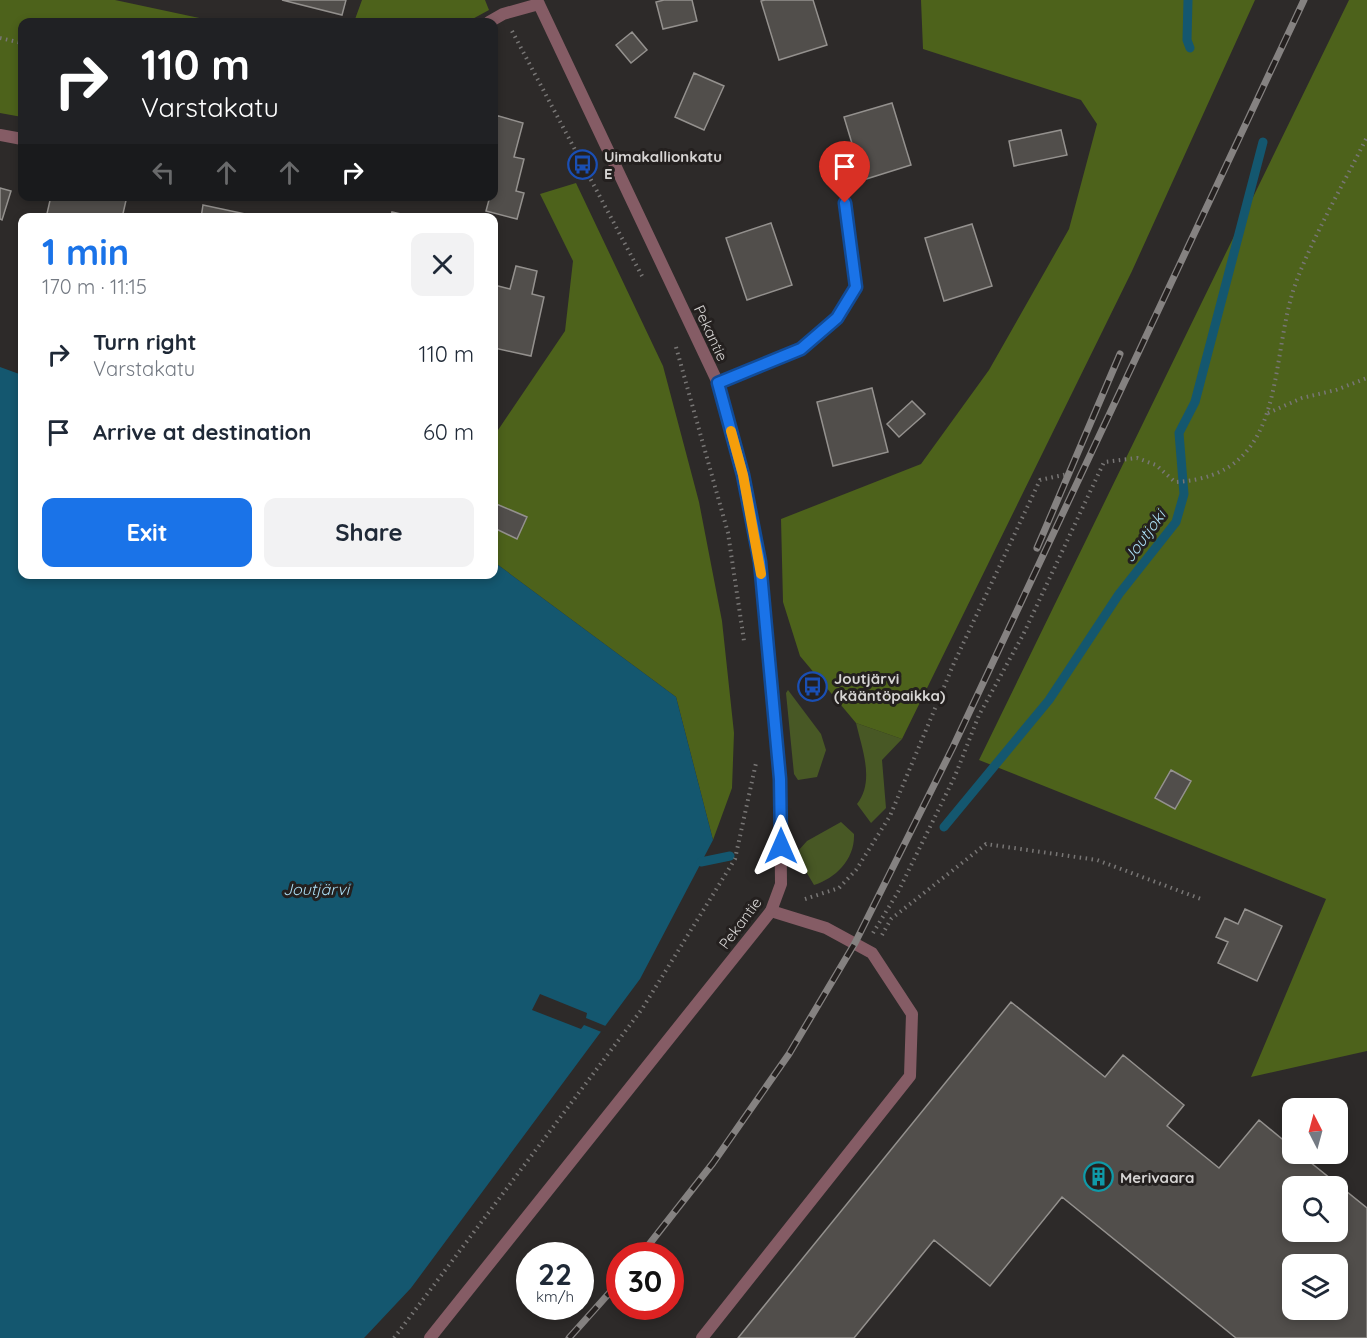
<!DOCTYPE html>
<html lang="en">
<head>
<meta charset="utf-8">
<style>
	body { margin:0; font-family:Quicksand,sans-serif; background:#f2f2f3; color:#1f2937; height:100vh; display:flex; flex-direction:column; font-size:22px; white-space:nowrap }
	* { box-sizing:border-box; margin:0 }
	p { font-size:20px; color:#747a83 }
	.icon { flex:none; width:33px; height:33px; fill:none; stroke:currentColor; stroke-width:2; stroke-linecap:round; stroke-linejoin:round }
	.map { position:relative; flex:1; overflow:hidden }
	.sheet { position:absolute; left:18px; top:213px; width:480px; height:366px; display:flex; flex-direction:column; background:#fff; border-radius:12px; box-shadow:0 3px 9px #0003 }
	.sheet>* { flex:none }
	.banner { position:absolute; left:18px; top:18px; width:480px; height:183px; border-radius:12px; box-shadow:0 3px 9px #0003; background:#202124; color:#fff; overflow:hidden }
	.needle { width:39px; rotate:354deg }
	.tools { position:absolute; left:1282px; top:1098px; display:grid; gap:12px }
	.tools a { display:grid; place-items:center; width:66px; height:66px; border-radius:12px; background:#fff; box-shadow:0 3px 9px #0003; font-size:30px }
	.speed { position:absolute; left:516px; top:1242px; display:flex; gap:12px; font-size:30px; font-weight:700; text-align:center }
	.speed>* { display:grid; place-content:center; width:78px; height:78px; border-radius:50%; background:#fff; box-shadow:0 3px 9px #0003; line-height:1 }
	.speed small { font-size:15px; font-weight:400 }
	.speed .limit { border:9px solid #d22; background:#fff; color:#111 }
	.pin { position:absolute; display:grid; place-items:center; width:51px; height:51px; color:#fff; margin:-62px -26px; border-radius:50% 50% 50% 0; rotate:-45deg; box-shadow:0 0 6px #0007 }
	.pin .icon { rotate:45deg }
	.me { position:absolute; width:66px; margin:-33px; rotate:0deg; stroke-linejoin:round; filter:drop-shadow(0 0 4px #0008) }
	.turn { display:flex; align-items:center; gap:21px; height:126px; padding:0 24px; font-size:27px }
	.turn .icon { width:78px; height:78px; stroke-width:2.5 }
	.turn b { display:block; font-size:42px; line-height:51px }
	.lanes { display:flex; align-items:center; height:57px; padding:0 24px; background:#0003; justify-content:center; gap:30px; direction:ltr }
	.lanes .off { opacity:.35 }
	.round { display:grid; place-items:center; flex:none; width:63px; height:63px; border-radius:12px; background:#f2f2f3 }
	.overview { display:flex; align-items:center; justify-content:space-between; height:102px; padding:0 24px }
	h1 { font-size:36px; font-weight:800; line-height:45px; color:#1a73e8 }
	.button { display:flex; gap:12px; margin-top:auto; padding:12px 24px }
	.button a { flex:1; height:69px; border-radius:12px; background:#1a73e8; color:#fff; font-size:24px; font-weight:800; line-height:69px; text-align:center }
	.button a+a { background:#f2f2f3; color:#1f2937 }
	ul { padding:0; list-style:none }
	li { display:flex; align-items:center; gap:18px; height:78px; padding:0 24px }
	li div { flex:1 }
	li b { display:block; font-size:22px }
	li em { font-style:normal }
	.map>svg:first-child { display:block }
	.green { fill:#485825 }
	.forest { fill:#4d621b }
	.water { fill:#14576f }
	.pier { fill:#2d2a29 }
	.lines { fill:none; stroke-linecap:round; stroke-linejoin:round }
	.stream { stroke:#14576f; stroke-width:9 }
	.building { fill:#514e4b; stroke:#94918e; stroke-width:1.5; fill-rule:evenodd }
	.path { stroke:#787675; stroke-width:4; stroke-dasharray:1.5 4.5; stroke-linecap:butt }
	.lane { stroke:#855c65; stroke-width:12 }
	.street { stroke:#855c65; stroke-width:12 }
	.rail-casing { stroke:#858281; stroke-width:7 }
	.rail { stroke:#24201f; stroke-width:4.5; stroke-dasharray:14; stroke-linecap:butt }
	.route-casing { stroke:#114b97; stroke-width:15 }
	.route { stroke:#1a73e8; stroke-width:10 }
	.slow { stroke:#f59e0b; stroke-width:10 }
	.labels { text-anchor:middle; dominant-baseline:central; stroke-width:6; stroke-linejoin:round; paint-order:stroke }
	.poi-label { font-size:15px; font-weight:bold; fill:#d6d4d3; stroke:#24201f; text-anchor:start }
	.street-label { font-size:15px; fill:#d6d4d3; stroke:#24201f }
	.water-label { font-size:16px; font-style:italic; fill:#acdff6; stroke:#24201f }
</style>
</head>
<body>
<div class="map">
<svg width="1367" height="1338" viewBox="0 0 1367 1338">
	<rect width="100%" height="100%" fill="#2d2a29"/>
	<path class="green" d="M788 690 821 734 826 750 817 777 798 780 794 774 786 693Z
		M856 723 902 739 882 760 886 808 871 823 857 804C875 781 862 749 856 723Z
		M841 822 854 834C855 859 836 878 814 885L801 863 798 851 807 841Z"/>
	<path class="forest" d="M0 0H115L218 22H22V117L0 113Z
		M362 0H485L489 10 467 22H354Z
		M921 0H1255L1132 271 902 739 856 723 800 656 783 602 781 519 921 464 989 370 1069 229 1097 124 1081 100 923 49Z
		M1349 0H1367V1051L1251 1077 1326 899 979 760Z
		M576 183 663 366 699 502 722 621 734 733 732 788 713 840 676 697 494 562V436L565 331 573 261 540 194Z"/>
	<path class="water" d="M0 367 22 375V574H494V562L676 697 713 840 640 979 411 1288 364 1338H0Z"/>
	<path class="pier" d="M540 994 587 1013 586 1018 608 1027 604 1033 584 1025 581 1029 532 1010Z"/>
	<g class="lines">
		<path class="stream" d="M1188 0 1187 40 1190 48
			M944 827 1049 700 1119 594 1176 522 1184 494 1179 433 1195 402 1263 142
			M701 862 730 856"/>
	</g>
	<path class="building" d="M282 0H346L342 15Z
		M664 0H692L697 21 663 29 656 2Z
		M765 0H813L827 45 779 60 761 1Z
		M632 32 647 50 631 63 616 45Z
		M694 73 724 86 704 130 675 117Z
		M892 103 911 165 863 180 844 117Z
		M495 115 523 123 514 157 524 159 516 191 524 193 517 219 486 211 490 196H494Z
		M1061 130 1067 155 1014 166 1009 141Z
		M0 188 11 191 2 220 0 219Z
		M51 196 83 198 127 196 122 218H46Z
		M203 205 264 218H201Z
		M392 212 419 218H390Z
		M771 223 792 285 747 300 726 238Z
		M972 224 992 286 944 301 925 238Z
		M516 266 537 271 532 294 544 297 531 356 494 348V285L510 289Z
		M872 388 888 452 833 466 817 402Z
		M912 401 925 414 899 437 887 424Z
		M494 503 527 517 517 539 494 528Z
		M1171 770 1191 781 1175 809 1155 798Z
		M1245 909 1282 926 1257 981 1218 963 1228 942 1216 937 1225 918 1238 924Z
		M1011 1002 1105 1077 1123 1055 1184 1105 1167 1126 1219 1168 1259 1120 1293 1148V1154H1300L1367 1208V1338H1236L1062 1197 990 1286 934 1240 854 1338H738ZM1293 1186H1338V1232H1293ZM1293 1264H1338V1310H1293Z"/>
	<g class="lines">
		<path class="path" d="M512 31 642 276
			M0 38 22 43
			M676 347 728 533 744 641
			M1268 413 1302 398 1336 390 1367 378
			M805 899 839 888 856 870 890 816 954 663 1040 480 1068 474
			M873 933 898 892 955 776 979 715 1023 635 1104 462 1137 458 1156 465 1175 482C1293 476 1266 357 1298 277 1317 229 1344 183 1367 137
			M882 935 891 919 986 844 1097 860 1201 899
			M394 1338 642 1009 735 859 756 763"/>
		<path class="lane" d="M702 1338 910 1076 912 1014 872 953 826 928 771 911"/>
		<path class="street" d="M489 22 503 14 539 4
			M0 135 22 139
			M718 383 801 349 837 318 856 287 845 203
			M430 1338 771 911 781 884 780 779 760 562 743 475 718 383 537 0"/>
		<defs>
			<path id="rail" d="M1037 548 1120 354
				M640 1256 713 1163 789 1054 855 943 953 747 1304 0
				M569 1338 620 1281"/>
		</defs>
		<use href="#rail" class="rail-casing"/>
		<use href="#rail" class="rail"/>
	</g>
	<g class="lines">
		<defs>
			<path id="route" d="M781 846 780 779 760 562 743 475 718 383 801 349 837 318 856 287 845 203"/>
		</defs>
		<use href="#route" class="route-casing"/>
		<use href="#route" class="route"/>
		<path class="slow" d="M731 431 743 475 761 574"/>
	</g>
	<defs>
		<symbol id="bus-ring" viewBox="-11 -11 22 22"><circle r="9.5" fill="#24201f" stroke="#1a4fb4" stroke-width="1.5"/><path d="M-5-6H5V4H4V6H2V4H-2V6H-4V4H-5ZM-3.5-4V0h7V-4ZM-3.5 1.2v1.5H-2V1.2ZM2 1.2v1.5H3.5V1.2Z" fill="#1a4fb4"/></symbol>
		<symbol id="building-ring" viewBox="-11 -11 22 22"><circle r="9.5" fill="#24201f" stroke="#0f9aa8" stroke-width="1.5"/><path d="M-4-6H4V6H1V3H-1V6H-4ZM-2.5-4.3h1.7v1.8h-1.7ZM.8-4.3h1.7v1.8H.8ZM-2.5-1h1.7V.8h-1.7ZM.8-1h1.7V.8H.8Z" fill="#0f9aa8"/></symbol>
	</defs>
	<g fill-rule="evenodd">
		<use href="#bus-ring" x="566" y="148" width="33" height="33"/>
		<use href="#bus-ring" x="796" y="670" width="33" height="33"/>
		<use href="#building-ring" x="1082" y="1160" width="33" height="33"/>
	</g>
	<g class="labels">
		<g class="poi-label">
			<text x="604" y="156">Uimakallionkatu<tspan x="604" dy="17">E</tspan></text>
			<text x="834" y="678">Joutjärvi<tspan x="834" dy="17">(kääntöpaikka)</tspan></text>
			<text x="1120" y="1177">Merivaara</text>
		</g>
		<g class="street-label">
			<text transform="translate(711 333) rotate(65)">Pekantie</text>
			<text transform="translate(740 923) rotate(-53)">Pekantie</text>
		</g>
		<g class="water-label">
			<text transform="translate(1144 536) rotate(-54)">Joutjoki</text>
			<text x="316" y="889">Joutjärvi</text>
		</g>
	</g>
</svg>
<div class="tools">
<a><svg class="needle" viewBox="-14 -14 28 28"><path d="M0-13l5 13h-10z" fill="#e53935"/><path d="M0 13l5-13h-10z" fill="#747a83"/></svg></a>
<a><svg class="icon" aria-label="search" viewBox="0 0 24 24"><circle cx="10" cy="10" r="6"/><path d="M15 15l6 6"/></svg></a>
<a><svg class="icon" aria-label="layers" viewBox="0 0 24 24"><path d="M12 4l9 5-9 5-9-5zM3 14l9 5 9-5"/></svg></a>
</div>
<div class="speed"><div>22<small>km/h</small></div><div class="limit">30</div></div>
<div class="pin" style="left:845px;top:203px;background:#d93025"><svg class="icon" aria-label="arrive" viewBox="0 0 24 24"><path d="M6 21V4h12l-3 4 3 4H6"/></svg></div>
<svg class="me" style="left:781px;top:846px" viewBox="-20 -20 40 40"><path d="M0-17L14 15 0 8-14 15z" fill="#1a73e8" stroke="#fff" stroke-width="4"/></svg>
<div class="banner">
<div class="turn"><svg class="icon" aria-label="right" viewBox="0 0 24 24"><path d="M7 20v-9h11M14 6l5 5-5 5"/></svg><div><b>110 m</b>Varstakatu</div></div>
<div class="lanes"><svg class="icon off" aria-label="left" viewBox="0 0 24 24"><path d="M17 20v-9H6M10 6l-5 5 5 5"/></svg><svg class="icon off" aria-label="ahead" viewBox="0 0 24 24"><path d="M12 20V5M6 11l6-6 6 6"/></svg><svg class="icon off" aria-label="ahead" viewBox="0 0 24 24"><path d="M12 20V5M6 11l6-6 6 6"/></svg><svg class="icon" aria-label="right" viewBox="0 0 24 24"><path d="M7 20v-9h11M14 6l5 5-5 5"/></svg></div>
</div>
<section class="sheet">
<div class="overview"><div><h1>1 min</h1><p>170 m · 11:15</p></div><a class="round"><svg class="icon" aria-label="close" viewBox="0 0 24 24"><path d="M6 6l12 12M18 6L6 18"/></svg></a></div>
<ul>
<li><svg class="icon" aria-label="right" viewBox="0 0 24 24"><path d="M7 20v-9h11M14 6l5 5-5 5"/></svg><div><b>Turn right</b><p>Varstakatu</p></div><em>110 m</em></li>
<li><svg class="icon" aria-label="arrive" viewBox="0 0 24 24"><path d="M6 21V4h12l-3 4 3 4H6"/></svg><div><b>Arrive at destination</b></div><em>60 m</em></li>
</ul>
<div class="button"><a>Exit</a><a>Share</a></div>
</section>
</div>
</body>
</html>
